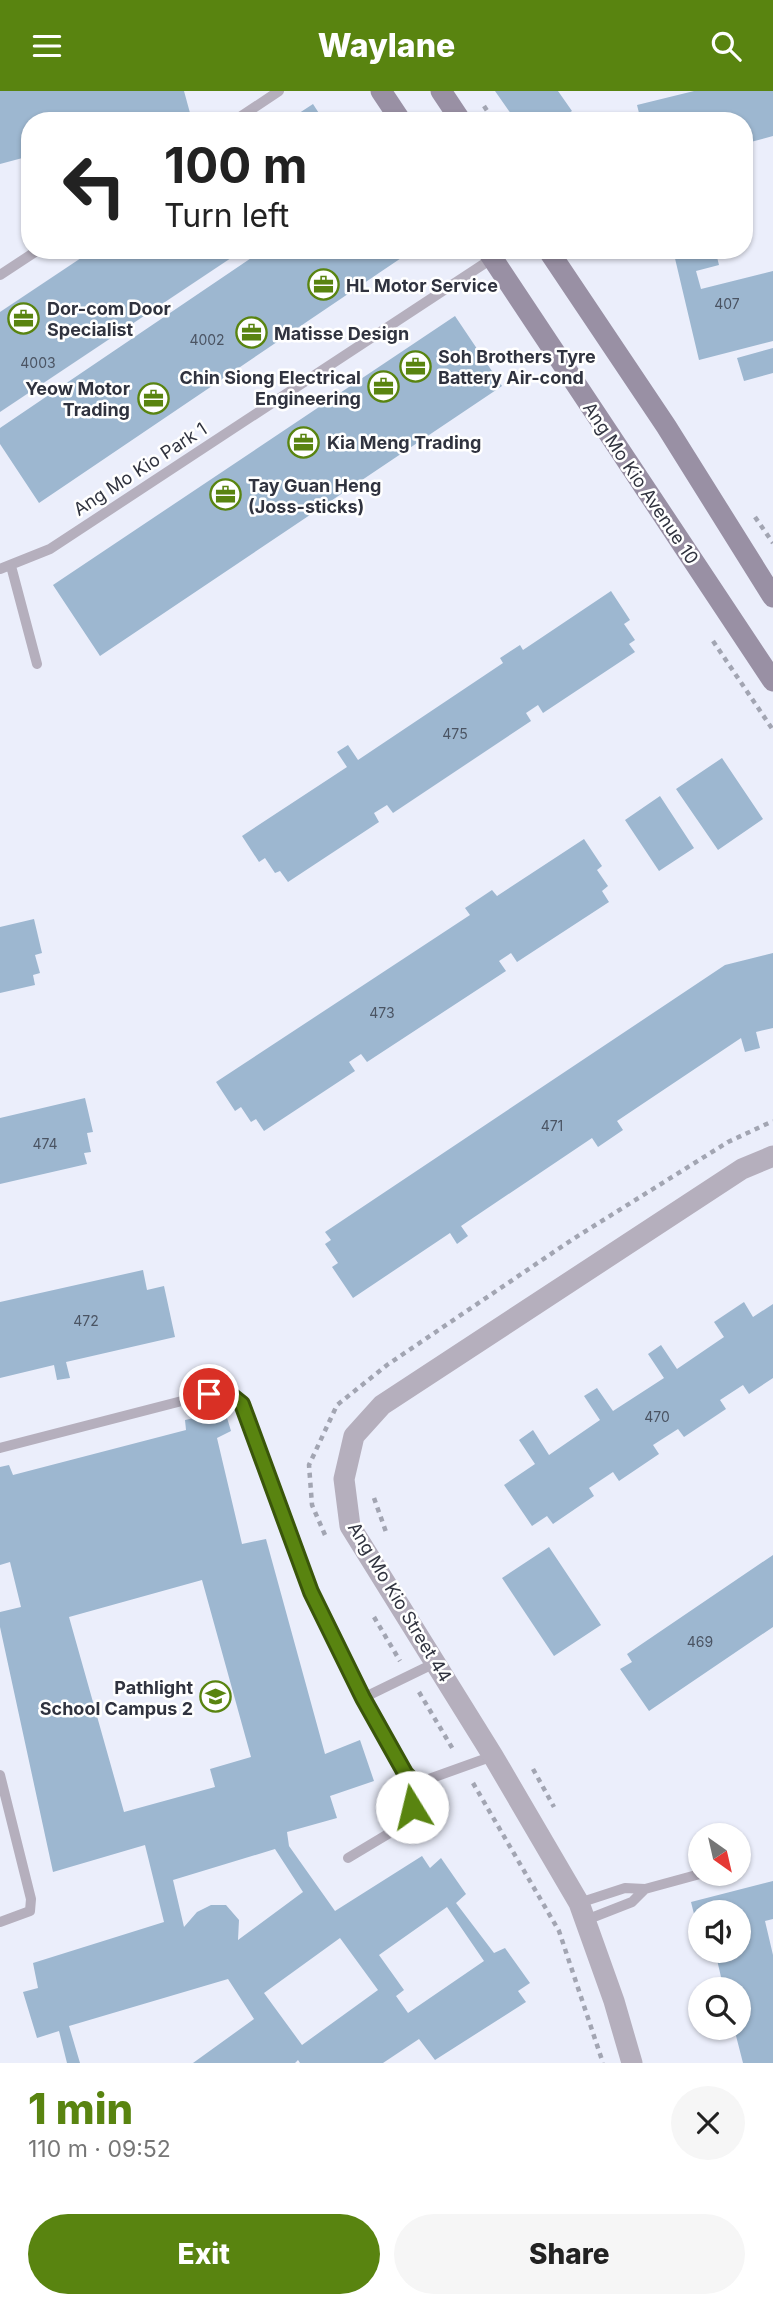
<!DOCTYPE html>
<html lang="en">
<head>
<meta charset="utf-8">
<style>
	body { margin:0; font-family:Inter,sans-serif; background:#f6f6f6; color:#222; height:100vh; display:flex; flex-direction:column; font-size:26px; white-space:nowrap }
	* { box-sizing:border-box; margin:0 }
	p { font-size:23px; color:#767676 }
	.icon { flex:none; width:38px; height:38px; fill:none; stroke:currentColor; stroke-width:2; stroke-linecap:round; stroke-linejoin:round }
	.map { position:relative; height:1972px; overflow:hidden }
	.panel { display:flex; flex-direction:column; background:#fff; flex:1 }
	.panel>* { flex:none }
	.top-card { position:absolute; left:21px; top:21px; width:732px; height:147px; border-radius:28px; box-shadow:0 2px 5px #0004; background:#fff; color:#222; overflow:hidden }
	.needle { width:46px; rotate:146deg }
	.tools { position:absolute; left:688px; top:1732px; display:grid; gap:14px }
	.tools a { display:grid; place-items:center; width:63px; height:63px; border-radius:50%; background:#fff; box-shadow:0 2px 5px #0004; font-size:35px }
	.pin { position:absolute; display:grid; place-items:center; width:60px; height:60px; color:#fff; margin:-30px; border:4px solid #fff; border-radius:50%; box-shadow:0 2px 7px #0007 }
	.me { position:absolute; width:77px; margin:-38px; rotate:351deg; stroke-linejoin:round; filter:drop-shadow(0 0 5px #0008) }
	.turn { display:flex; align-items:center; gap:24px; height:147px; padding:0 28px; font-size:32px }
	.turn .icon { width:91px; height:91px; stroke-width:2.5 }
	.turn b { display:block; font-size:49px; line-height:60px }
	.round { display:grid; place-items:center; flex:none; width:74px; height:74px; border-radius:37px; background:#f6f6f6 }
	.headline { display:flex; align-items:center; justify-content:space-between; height:119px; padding:0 28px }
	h1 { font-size:42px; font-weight:800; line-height:52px; color:#598410 }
	.cta { display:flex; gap:14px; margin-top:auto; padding:14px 28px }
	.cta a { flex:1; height:80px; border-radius:42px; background:#598410; color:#fff; font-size:28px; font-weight:800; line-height:80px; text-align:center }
	.cta a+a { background:#f6f6f6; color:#222 }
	header { display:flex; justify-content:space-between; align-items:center; height:91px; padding:0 28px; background:#598410; color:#fff; font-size:32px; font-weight:800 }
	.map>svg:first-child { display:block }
	.building { fill:#9db7d0; fill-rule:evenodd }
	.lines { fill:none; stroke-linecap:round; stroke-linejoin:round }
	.path { stroke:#a2a5b2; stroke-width:4.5; stroke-dasharray:5 5; stroke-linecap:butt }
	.lane { stroke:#b5afbd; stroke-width:10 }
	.street { stroke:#b5afbd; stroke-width:21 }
	.secondary { stroke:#9990a4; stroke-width:21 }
	.route-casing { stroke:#3a560a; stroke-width:18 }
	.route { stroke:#598410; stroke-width:12 }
	.labels { text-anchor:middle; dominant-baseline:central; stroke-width:5; stroke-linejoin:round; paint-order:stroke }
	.number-label { font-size:14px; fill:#4b5463 }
	.poi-label { font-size:18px; font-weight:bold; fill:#30333f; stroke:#fff; text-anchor:start }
	.street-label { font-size:18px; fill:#30333f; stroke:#fff }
</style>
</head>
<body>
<header><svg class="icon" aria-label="menu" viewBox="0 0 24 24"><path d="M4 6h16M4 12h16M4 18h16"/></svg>Waylane<svg class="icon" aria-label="search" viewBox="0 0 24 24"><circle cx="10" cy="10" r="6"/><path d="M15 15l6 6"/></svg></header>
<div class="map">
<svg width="773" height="1972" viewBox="0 0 773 1972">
	<rect width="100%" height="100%" fill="#ebeefb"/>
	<path class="building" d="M0 0H184L190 22 162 30H30V65L0 73Z
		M495 0H558L572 20 557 30H516Z
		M694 0H773V45L747 52 744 30H641L637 14Z
		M313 13 324 30H287Z
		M93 159H243L0 321V221Z
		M263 159H413L39 412 0 353V337Z
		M673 159H722L716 162 719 174 696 180 701 198 773 180V250L699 269Z
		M455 225 502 295 100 565 53 494Z
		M773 257V282L744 290 737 267Z
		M611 500 630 529 624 533 635 549 629 553 635 561 543 622 538 614 526 622 531 630 393 722 387 714 374 722 379 731 288 791 280 780 275 782 265 767 259 771 242 745 347 676 337 661 348 654 358 669 503 572 500 567 520 554 523 559Z
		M722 667 763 728 718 759 676 698Z
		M660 705 694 757 659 780 625 729Z
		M584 748 602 775 597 779 608 795 602 800 609 811 517 871 511 862 499 870 506 880 367 971 361 963 349 971 355 980 264 1040 256 1028 251 1031 241 1016 235 1020 216 991 470 824 465 817 492 799 497 805Z
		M34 828 42 862 35 864 40 882 33 884 35 894 0 902V836Z
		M773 862V937L756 941 760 957 745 961 741 947 617 1030 623 1039 598 1056 592 1047 461 1135 468 1145 457 1153 450 1142 353 1207 332 1176 338 1172 325 1153 331 1149 325 1141 725 874Z
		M85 1007 93 1041 87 1042 91 1061 84 1062 87 1073 0 1093V1027Z
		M143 1179 147 1199 164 1195 175 1246 66 1271 70 1287 57 1289 54 1274 0 1287V1211Z
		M744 1211 753 1226 773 1213V1287L749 1303 743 1294 720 1309 726 1318 684 1346 678 1338 653 1354 659 1363 619 1390 613 1381 589 1397 594 1405 553 1433 547 1425 532 1435 504 1394 535 1373 519 1349 533 1339 549 1364 600 1329 584 1305 597 1297 613 1320 664 1287 648 1263 661 1254 677 1278 724 1246 714 1231Z
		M225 1320 231 1340 217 1347 242 1453 266 1448 325 1663 360 1649 374 1690 330 1705 337 1727 287 1741 289 1755 335 1820 422 1765 430 1777 441 1767 466 1803 456 1812 494 1862 505 1857 530 1892 518 1900 526 1911 435 1969 419 1948 383 1972H300L298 1969 295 1972H193L254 1928 228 1888 69 1935 80 1972H67L59 1940 37 1947 23 1901 38 1897 33 1872 164 1831 145 1754 53 1781 0 1536V1521L21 1516 10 1471 0 1474V1376L9 1374 13 1384 186 1339 185 1329ZM202 1489 251 1666 210 1678 215 1696 124 1721 69 1526ZM275 1758 303 1801 238 1849 239 1829 226 1814H211L197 1821 184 1836 173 1789ZM447 1816 484 1870 408 1922 396 1905 404 1899 379 1864ZM340 1847 378 1899 302 1954 264 1902Z
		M549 1456 601 1534 554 1565 502 1487Z
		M773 1464V1536L649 1620 620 1578 632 1571 627 1563Z
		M773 1790V1828L765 1830 773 1864V1972H743L734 1937H738V1899H724L715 1860H738V1822H700L699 1843 691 1811Z"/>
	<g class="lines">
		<path class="path" d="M484 15 494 30
			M755 426 773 452
			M713 550 773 639
			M374 1407 386 1441
			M325 1444 312 1414 309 1374 337 1314 387 1274 573 1148 728 1051 773 1030
			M374 1526 400 1570
			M419 1601 454 1660
			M533 1678 554 1716
			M473 1692 559 1840 603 1972"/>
		<path class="lane" d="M234 30 279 0
			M0 184 38 159
			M11 475 37 573
			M0 478 50 458 505 159
			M0 1357 209 1303 227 1301 242 1313 311 1501 363 1607 405 1681 415 1693 412 1716 393 1740 348 1767
			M363 1607 435 1572
			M0 1684 31 1808 30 1820 0 1831
			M415 1693 493 1665
			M579 1812 625 1797 645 1798 700 1783
			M586 1829 632 1811 645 1798"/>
		<path class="street" d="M632 1972 614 1910 579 1812 493 1665 350 1435 344 1388 354 1345 382 1314 742 1078 773 1065"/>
		<path class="secondary" d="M381 0 401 30
			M441 0 461 30
			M487 159 773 590
			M548 159 666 335 773 506"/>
	</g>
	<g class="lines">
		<defs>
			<path id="route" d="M209 1303 227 1301 242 1313 311 1501 363 1607 405 1682 415 1693 412 1716"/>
		</defs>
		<use href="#route" class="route-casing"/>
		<use href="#route" class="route"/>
	</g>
	<defs>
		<symbol id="office-ring" viewBox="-11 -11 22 22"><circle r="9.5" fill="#fff" stroke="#598410" stroke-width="1.5"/><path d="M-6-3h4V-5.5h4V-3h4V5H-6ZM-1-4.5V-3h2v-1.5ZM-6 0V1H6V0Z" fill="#598410"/></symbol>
		<symbol id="school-ring" viewBox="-11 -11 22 22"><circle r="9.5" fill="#fff" stroke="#598410" stroke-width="1.5"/><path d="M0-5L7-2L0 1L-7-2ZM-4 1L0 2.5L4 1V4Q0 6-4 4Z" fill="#598410"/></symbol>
	</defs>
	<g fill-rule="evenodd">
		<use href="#office-ring" x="306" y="176" width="35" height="35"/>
		<use href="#office-ring" x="6" y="210" width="35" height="35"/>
		<use href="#office-ring" x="234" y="224" width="35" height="35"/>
		<use href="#office-ring" x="398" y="258" width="35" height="35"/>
		<use href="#office-ring" x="366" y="278" width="35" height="35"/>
		<use href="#office-ring" x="136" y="290" width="35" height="35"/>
		<use href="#office-ring" x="286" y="334" width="35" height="35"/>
		<use href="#office-ring" x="208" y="386" width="35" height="35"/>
		<use href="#school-ring" x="198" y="1588" width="35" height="35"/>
	</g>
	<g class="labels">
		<g class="number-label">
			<text x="727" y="212">407</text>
			<text x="207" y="248">4002</text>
			<text x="38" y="271">4003</text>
			<text x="455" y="642">475</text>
			<text x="382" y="921">473</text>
			<text x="552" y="1034">471</text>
			<text x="45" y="1052">474</text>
			<text x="86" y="1229">472</text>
			<text x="657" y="1325">470</text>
			<text x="700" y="1550">469</text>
		</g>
		<g class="poi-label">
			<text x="346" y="194">HL Motor Service</text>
			<text x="47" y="217">Dor-com Door<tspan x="47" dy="21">Specialist</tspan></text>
			<text x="274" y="242">Matisse Design</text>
			<text x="438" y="265">Soh Brothers Tyre<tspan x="438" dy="21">Battery Air-cond</tspan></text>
			<text x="361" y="286" text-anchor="end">Chin Siong Electrical<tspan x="361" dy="21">Engineering</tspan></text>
			<text x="130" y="297" text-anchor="end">Yeow Motor<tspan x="130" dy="21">Trading</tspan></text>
			<text x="327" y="351">Kia Meng Trading</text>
			<text x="248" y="394">Tay Guan Heng<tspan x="248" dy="21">(Joss-sticks)</tspan></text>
			<text x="193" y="1596" text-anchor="end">Pathlight<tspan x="193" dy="21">School Campus 2</tspan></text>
		</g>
		<g class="street-label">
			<text transform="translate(140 378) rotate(-33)">Ang Mo Kio Park 1</text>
			<text transform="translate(641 392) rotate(56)">Ang Mo Kio Avenue 10</text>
			<text transform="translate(400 1511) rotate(59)">Ang Mo Kio Street 44</text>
		</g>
	</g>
</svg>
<div class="tools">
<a><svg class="needle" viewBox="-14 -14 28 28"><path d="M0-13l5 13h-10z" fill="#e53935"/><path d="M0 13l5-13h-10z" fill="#767676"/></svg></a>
<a><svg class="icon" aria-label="sound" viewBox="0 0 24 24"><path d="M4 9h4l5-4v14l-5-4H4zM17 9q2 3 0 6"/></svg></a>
<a><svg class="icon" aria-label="search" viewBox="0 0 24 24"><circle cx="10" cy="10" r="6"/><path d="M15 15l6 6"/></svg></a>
</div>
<div class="pin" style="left:209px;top:1303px;background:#d93025"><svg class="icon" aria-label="arrive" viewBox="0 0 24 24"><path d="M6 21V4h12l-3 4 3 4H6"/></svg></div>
<svg class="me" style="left:412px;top:1716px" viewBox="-20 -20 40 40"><circle r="19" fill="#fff"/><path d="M0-13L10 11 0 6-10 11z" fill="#598410"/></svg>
<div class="top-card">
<div class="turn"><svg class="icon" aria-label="left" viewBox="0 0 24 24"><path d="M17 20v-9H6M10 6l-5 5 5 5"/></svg><div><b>100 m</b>Turn left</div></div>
</div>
</div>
<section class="panel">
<div class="headline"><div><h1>1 min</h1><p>110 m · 09:52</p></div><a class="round"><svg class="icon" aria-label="close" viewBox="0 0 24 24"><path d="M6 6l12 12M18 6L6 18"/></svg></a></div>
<div class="cta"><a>Exit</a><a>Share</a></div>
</section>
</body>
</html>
